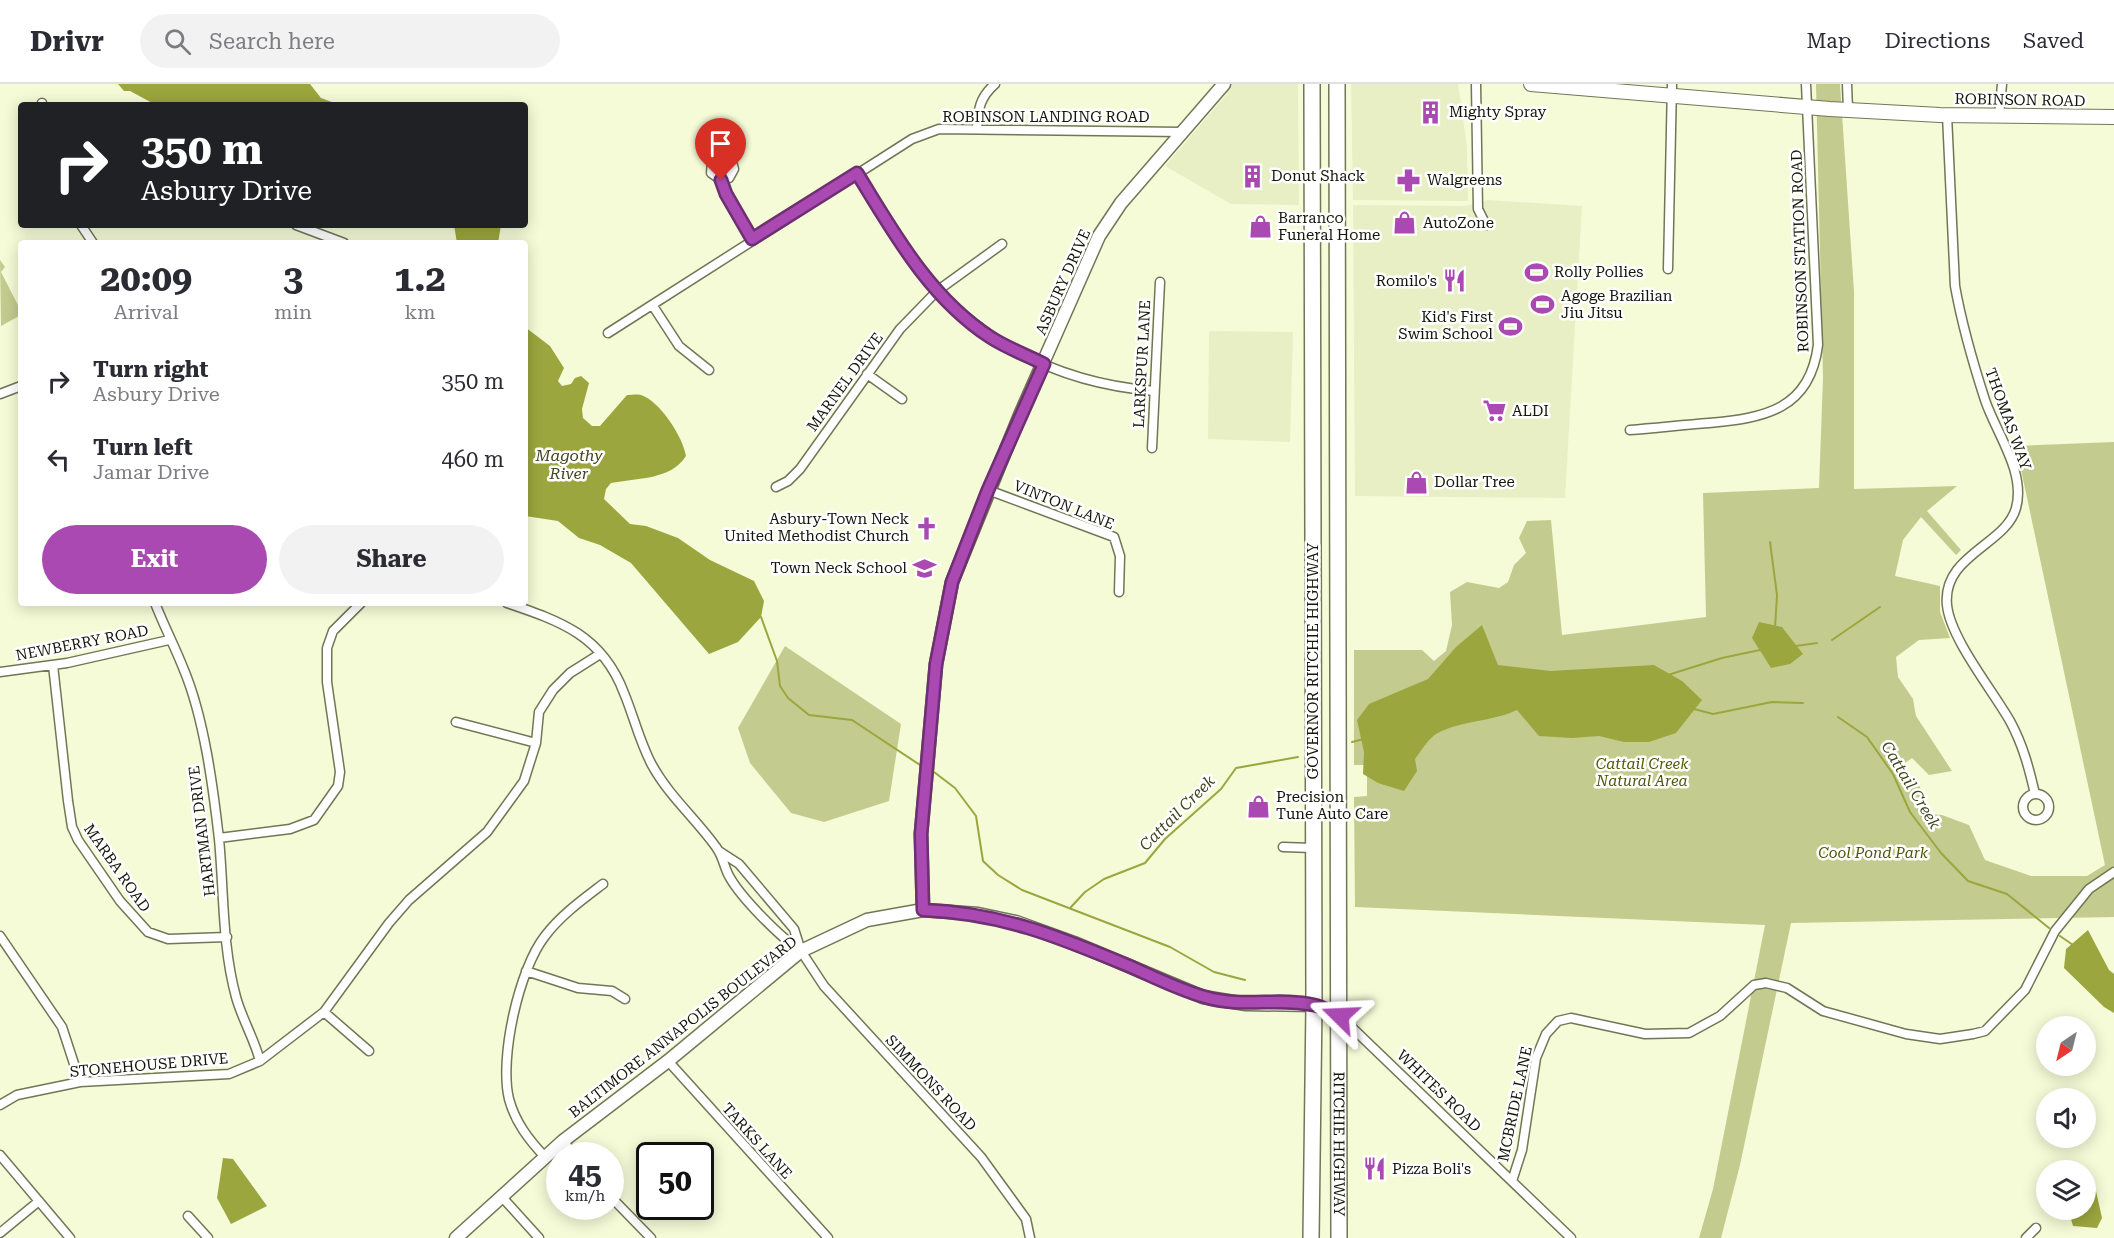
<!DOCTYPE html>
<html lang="en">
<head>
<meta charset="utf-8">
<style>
	body { margin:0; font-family:"Roboto Serif",serif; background:#f2f2f3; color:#2b2b33; height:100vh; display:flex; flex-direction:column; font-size:22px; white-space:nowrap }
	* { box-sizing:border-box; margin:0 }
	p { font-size:20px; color:#7c7c81 }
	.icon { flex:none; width:33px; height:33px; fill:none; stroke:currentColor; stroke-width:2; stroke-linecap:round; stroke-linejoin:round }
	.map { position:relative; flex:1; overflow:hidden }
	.sheet { position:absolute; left:18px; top:156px; width:510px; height:366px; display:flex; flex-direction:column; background:#fff; border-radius:6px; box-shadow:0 3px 15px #0003 }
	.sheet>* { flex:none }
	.banner { position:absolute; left:18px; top:18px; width:510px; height:126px; border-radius:6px; box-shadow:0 3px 15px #0003; background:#202124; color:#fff; overflow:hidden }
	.needle { width:39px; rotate:215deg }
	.fabs { position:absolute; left:2036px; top:932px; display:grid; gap:12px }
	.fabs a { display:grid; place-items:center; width:60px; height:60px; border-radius:50%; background:#fff; box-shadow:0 3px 15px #0003; font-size:30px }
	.speed { position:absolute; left:546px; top:1058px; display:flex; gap:12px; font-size:30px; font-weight:700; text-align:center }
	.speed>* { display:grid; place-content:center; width:78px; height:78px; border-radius:50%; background:#fff; box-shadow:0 3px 15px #0003; line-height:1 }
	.speed small { font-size:15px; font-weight:400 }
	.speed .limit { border:3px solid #111; border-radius:9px; background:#fff; color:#111 }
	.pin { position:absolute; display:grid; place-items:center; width:51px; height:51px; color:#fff; margin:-62px -26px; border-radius:50% 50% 50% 0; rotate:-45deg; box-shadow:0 0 6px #0007 }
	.pin .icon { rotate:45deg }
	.me { position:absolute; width:66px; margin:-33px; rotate:291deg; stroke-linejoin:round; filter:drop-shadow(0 0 4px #0008) }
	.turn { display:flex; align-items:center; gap:21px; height:126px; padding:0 24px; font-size:27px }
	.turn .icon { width:78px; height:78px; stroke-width:2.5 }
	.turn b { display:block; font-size:42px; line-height:51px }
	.eta { display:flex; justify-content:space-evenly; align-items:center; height:102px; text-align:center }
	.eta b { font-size:36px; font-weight:700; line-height:42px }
	.action { display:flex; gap:12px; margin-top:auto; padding:12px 24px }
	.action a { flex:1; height:69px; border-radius:36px; background:#aa49b1; color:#fff; font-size:24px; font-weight:700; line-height:69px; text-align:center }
	.action a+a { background:#f2f2f3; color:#2b2b33 }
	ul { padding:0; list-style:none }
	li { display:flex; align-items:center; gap:18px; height:78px; padding:0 24px }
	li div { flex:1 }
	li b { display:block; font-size:22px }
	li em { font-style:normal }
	header { display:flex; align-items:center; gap:36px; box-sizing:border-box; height:84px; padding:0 30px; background:#fff; border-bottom:2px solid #e1e1e2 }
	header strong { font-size:28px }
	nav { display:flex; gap:33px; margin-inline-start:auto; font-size:21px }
	.search { width:420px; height:54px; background:#f2f2f3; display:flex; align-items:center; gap:15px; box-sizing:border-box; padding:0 21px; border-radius:33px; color:#7c7c81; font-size:22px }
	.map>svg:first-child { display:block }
	.built { fill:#e8efc4 }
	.green { fill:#c3cc8e }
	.water { fill:#9ba63e }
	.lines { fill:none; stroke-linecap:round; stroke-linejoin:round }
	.stream { stroke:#9ba63e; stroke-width:2 }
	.street-casing { stroke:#717656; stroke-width:11 }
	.secondary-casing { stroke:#717656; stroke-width:15 }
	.primary-casing { stroke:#717656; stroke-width:16 }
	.highway-casing { stroke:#717656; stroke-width:18 }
	.street { stroke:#fff; stroke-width:8 }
	.secondary { stroke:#fff; stroke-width:12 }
	.primary { stroke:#fff; stroke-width:14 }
	.highway { stroke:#fff; stroke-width:15 }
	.route-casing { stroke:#6e2f73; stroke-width:15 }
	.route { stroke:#aa49b1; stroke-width:10 }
	.labels { text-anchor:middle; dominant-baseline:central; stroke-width:5; stroke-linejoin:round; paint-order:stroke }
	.street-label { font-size:15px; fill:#141609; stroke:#fff }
	.poi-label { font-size:15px; fill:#141609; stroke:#fff; text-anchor:start }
	.park-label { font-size:15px; font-style:italic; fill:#515708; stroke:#fff }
	.water-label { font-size:16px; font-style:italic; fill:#42471d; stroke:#fff }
</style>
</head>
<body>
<header>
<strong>Drivr</strong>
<div class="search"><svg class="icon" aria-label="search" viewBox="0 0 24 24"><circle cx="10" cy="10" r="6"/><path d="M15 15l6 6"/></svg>Search here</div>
<nav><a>Map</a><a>Directions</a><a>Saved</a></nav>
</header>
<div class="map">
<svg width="2114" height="1154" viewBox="0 0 2114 1154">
	<rect width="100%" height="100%" fill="#f5fbd7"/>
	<path class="built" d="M1222 0H1298L1299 121 1231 120 1165 82 1227 10Z
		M1351 0H1458L1467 62 1468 117 1353 116Z
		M1488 116 1582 122 1565 414 1355 412 1353 121 1465 122Z
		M1209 247 1293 248 1290 358 1208 355Z"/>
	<path class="green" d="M1816 0H1840L1854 207V405L1957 402 1927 427 1961 466 1956 471 1921 433 1903 456 1895 492 1940 502V528L1950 554 1919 556 1896 573 1898 593 1913 615 1916 632 1952 687 1929 691 1912 674 1902 681 1920 703 1929 730 1942 731 1969 741 1985 776 2031 792H2087L2105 781 2016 362 2114 358V833L1791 839 1740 1081 1721 1154H1699L1713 1105 1765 841 1355 823 1354 713 1367 712V681H1354V566H1422L1434 577 1446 567 1452 541 1450 508 1467 498 1499 504 1508 498 1514 481 1526 469 1519 454 1527 437 1551 436 1562 551 1706 533 1703 409 1819 404 1823 294Z
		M0 176 5 183 1 188 21 227V231L1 242Z
		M785 562 901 640 889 717 824 738 791 729 750 679 738 644Z"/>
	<path class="water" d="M118 0H310L321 14 340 21H156L130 7H124Z
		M454 141H501L498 159H457Z
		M525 243 550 262 564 284 558 297 562 302 571 300 575 294 581 292 589 299 582 325 583 334 592 342H600L627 311C631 311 637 310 641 311 660 317 683 353 686 372 671 396 637 394 611 399L606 405 604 415 630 440 646 442 678 454 710 476 754 497 764 517 761 533 738 558 709 570 631 479 600 461 579 454 558 437 525 432Z
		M1759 538 1782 543 1803 570 1790 580 1771 584 1752 554Z
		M1482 541 1498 581 1551 587 1654 581 1682 597 1702 616 1676 649 1649 658H1624L1599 652 1572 654 1539 652 1517 626C1492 638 1461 636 1436 650 1428 655 1421 667 1415 675L1417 687 1404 707 1378 699 1363 690 1364 668 1357 636 1369 620 1428 595 1456 563Z
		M2088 846 2109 886 2114 890V929L2104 923 2064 884 2066 865Z
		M223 1074 233 1075 267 1122 231 1140 217 1114Z
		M2091 1103 2096 1107 2102 1134 2097 1144 2073 1142 2068 1125H2085V1106Z"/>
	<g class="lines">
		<path class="stream" d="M1770 458 1777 511 1775 544
			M761 533 777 577 780 602 788 614 809 631 852 636 920 681
			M1832 556 1880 523
			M1796 562 1817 559
			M1668 591 1722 574 1760 566
			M1694 625 1713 630 1772 618 1803 619
			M1838 633 1867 653 1893 690 1910 728 1941 769 1968 797 2007 810 2049 844
			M1352 658 1364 655
			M934 688 955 704 976 732 983 777 998 791 1022 806 1170 863 1214 888 1245 896
			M1071 823 1085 808 1104 795 1145 779 1165 755 1221 705 1236 684 1298 673
			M2060 852 2073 861"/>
		<defs>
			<path id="street" d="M1476 0 1478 125 1486 141
				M1847 0 1848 26
				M42 19V21
				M1947 31 1955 202C1962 241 1973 279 1985 316 1996 349 2026 388 2016 424 2006 461 1942 471 1947 521 1950 554 1993 607 2010 637 2023 661 2029 684 2035 710
				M1999 32 2002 0
				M977 44C978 25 980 13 995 0
				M857 89C876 120 893 153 916 181 977 258 1057 299 1154 307
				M721 96 729 94 734 85 732 78 724 73 712 78 711 89 721 96 726 110 752 155
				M81 141 93 159
				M296 141 344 159
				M1668 185 1672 0
				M653 222 679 262 709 286
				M608 249 912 55 939 45 1183 48
				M867 290 902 315
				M0 310 21 302
				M1630 346C1656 344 1683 341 1709 339 1764 334 1810 326 1818 261L1806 0
				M1152 364 1160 198
				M776 403 788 397 800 385 900 245 937 207 1002 160
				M988 406 1114 453 1120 472 1119 508
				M155 519C164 542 175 563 184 586 204 634 213 702 219 755 224 807 222 862 236 913 242 935 254 954 260 977
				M507 519C560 537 602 551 624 609 634 633 640 659 652 681 669 712 696 735 716 763 723 772 724 783 729 792 741 814 781 854 801 867
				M53 581 68 717 72 743 78 756 120 817 148 848 168 855 227 853
				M0 588 67 579 169 556
				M456 638 536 659
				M2023 723a13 13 0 1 1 26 0a13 13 0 1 1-26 0Z
				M219 754 290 745 314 736 338 702 340 688 327 598V564L333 547 361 519
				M1283 763 1313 764
				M719 767 739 780 794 845 801 867 824 902 981 1073 1026 1135 1030 1154
				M0 852 62 943 80 998
				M526 887 578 904 612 907 625 915
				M324 928 369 967
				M1340 932 1571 1154
				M668 977 828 1154
				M0 1021 17 1011 80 998 229 990 260 977 324 928 389 839 409 816 487 748 524 697 536 659 539 628 553 606 570 589 600 570
				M563 1057 575 1071
				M0 1071 70 1154
				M545 1073C529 1056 515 1038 509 1015 499 974 519 885 545 852 561 831 582 816 603 800
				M1512 1097 1522 1066 1536 974 1546 950 1558 937 1571 934 1645 950 1689 949 1720 932 1754 901 1766 899 1787 904 1823 927 1906 950 1940 955 1973 950 1985 947 2025 906 2055 847 2089 805 2114 788
				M610 1112 651 1154
				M502 1113 539 1154
				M188 1132 208 1154
				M0 1149 39 1117
				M2026 1154 2036 1144"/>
			<path id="secondary" d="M923 826 921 750 936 580 952 498 1020 331 1099 152 1121 119 1224 0
				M456 1154 563 1057 668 977 801 867 867 836 923 826 978 830 1016 838 1074 859 1203 913 1246 920 1314 921 1340 931"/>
			<path id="primary" d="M1531 0 1830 25 1940 31 2114 33"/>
			<g id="highway">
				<path id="s1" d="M1337 0 1339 1154"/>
				<path d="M1311 1154 1314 921 1312 0"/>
			</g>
		</defs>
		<use href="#street" class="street-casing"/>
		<use href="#secondary" class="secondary-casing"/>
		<use href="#primary" class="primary-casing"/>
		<use href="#highway" class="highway-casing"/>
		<use href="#street" class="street"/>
		<use href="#secondary" class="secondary"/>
		<use href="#primary" class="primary"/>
		<use href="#highway" class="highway"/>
	</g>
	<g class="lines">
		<defs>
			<path id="route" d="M721 96 726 110 752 155 857 89C894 149 929 213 990 253 1007 264 1026 271 1044 280L988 406 952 498 936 580 921 750 923 826C1001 829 1057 852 1129 882 1154 893 1179 906 1205 913 1241 924 1278 913 1314 921 1323 923 1331 928 1340 932"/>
		</defs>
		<use href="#route" class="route-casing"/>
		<use href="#route" class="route"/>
	</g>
	<defs>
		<symbol id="building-bare" viewBox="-9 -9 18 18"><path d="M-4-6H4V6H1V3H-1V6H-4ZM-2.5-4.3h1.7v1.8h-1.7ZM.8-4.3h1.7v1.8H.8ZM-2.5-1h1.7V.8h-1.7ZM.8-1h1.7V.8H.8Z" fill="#aa49b1" stroke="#fff" stroke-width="2.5" paint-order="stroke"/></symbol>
		<symbol id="pharmacy-bare" viewBox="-9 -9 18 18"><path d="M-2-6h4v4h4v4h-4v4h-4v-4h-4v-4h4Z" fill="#aa49b1" stroke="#fff" stroke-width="2.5" paint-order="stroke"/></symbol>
		<symbol id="shop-bare" viewBox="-9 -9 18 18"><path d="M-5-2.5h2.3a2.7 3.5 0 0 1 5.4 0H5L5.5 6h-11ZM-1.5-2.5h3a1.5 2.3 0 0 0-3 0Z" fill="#aa49b1" stroke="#fff" stroke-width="2.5" paint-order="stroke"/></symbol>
		<symbol id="stadium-bare" viewBox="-9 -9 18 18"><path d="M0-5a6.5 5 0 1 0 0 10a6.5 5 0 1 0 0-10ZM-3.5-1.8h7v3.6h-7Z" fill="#aa49b1" stroke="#fff" stroke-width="2.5" paint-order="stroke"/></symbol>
		<symbol id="restaurant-bare" viewBox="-9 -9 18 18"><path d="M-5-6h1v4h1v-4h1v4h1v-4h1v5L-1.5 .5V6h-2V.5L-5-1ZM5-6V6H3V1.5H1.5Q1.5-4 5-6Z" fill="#aa49b1" stroke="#fff" stroke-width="2.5" paint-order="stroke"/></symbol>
		<symbol id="supermarket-bare" viewBox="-9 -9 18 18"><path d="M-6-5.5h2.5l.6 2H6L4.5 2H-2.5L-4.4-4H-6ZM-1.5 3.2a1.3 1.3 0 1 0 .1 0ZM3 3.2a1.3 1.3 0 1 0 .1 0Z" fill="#aa49b1" stroke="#fff" stroke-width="2.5" paint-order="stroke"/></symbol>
		<symbol id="church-bare" viewBox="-9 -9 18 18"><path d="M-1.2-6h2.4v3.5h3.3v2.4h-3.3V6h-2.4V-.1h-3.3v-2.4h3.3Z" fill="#aa49b1" stroke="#fff" stroke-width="2.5" paint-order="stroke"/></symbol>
		<symbol id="school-bare" viewBox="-9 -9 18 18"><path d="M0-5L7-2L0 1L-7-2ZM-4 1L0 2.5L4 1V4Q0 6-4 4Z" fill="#aa49b1" stroke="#fff" stroke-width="2.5" paint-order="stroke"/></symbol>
	</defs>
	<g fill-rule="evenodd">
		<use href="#building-bare" x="1414" y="12" width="33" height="33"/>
		<use href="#building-bare" x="1236" y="76" width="33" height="33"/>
		<use href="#pharmacy-bare" x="1392" y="80" width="33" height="33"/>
		<use href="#shop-bare" x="1388" y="122" width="33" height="33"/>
		<use href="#shop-bare" x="1244" y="126" width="33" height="33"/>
		<use href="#stadium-bare" x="1520" y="172" width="33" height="33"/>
		<use href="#restaurant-bare" x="1438" y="180" width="33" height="33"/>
		<use href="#stadium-bare" x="1526" y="204" width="33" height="33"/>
		<use href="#stadium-bare" x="1494" y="226" width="33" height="33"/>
		<use href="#supermarket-bare" x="1478" y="310" width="33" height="33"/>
		<use href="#shop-bare" x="1400" y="382" width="33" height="33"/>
		<use href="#church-bare" x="910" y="428" width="33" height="33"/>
		<use href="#school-bare" x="908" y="468" width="33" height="33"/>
		<use href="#shop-bare" x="1242" y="706" width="33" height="33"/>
		<use href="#restaurant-bare" x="1358" y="1068" width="33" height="33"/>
	</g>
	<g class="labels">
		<g class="street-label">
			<text transform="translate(2020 16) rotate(1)">ROBINSON ROAD</text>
			<text x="1046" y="33">ROBINSON LANDING ROAD</text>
			<text transform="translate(1800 167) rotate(-92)">ROBINSON STATION ROAD</text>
			<text transform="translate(1063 198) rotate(-66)">ASBURY DRIVE</text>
			<text transform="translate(1142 280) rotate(-87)">LARKSPUR LANE</text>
			<text transform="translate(845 298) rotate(-54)">MARNEL DRIVE</text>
			<text transform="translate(2008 335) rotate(70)">THOMAS WAY</text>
			<text transform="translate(1064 421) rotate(22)">VINTON LANE</text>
			<text transform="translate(82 559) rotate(-11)">NEWBERRY ROAD</text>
			<text transform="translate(1313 577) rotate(-90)">GOVERNOR RITCHIE HIGHWAY</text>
			<text transform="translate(202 747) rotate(-97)">HARTMAN DRIVE</text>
			<text transform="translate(117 784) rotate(55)">MARBA ROAD</text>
			<text transform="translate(683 943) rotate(-38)">BALTIMORE ANNAPOLIS BOULEVARD</text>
			<text transform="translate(149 981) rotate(-5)">STONEHOUSE DRIVE</text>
			<text transform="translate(931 999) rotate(47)">SIMMONS ROAD</text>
			<text transform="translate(1439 1007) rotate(44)">WHITES ROAD</text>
			<text transform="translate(1515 1020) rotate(-78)">MCBRIDE LANE</text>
			<text transform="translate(757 1057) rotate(48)">TARKS LANE</text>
			<text stroke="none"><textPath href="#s1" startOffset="1060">RITCHIE HIGHWAY</textPath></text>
		</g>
		<g class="poi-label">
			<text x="1449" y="28">Mighty Spray</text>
			<text x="1271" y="92">Donut Shack</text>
			<text x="1427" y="96">Walgreens</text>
			<text x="1278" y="134">Barranco<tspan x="1278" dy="17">Funeral Home</tspan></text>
			<text x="1423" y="139">AutoZone</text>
			<text x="1554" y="188">Rolly Pollies</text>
			<text x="1437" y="197" text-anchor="end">Romilo's</text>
			<text x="1561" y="212">Agoge Brazilian<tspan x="1561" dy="17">Jiu Jitsu</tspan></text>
			<text x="1493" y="233" text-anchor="end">Kid's First<tspan x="1493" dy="17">Swim School</tspan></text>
			<text x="1512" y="327">ALDI</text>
			<text x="1434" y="398">Dollar Tree</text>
			<text x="909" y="435" text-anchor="end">Asbury-Town Neck<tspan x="909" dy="17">United Methodist Church</tspan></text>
			<text x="907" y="484" text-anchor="end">Town Neck School</text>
			<text x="1276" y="713">Precision<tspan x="1276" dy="17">Tune Auto Care</tspan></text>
			<text x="1392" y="1085">Pizza Boli's</text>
		</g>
		<g class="park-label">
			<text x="1642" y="680">Cattail Creek<tspan x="1642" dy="17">Natural Area</tspan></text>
			<text x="1873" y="769">Cool Pond Park</text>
		</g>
		<g class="water-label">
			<text x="569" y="371">Magothy<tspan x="569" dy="18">River</tspan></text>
			<text transform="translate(1911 701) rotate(59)">Cattail Creek</text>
			<text transform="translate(1177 729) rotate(-45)">Cattail Creek</text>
		</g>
	</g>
</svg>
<div class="fabs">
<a><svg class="needle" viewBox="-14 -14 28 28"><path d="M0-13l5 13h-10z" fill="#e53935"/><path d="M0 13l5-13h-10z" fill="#7c7c81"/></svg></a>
<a><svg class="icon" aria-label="sound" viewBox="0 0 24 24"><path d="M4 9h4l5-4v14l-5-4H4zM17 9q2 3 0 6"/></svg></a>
<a><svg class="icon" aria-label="layers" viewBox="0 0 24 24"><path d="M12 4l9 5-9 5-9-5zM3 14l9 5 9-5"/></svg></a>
</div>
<div class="speed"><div>45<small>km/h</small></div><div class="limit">50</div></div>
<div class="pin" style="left:721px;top:96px;background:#d93025"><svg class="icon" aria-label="arrive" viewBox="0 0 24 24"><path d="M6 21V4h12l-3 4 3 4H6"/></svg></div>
<svg class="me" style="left:1340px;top:932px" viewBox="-20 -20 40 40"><path d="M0-17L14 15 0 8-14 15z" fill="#aa49b1" stroke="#fff" stroke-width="4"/></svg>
<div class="banner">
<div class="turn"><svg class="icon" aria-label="right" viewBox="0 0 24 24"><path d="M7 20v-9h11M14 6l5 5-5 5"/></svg><div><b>350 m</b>Asbury Drive</div></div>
</div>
<section class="sheet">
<div class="eta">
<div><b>20:09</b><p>Arrival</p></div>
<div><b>3</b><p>min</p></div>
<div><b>1.2</b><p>km</p></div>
</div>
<ul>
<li><svg class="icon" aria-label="right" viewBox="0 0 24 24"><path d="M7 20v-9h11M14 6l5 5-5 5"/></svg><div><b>Turn right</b><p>Asbury Drive</p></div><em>350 m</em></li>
<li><svg class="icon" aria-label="left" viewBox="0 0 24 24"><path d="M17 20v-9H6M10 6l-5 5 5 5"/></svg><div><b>Turn left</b><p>Jamar Drive</p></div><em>460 m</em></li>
</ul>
<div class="action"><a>Exit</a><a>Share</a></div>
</section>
</div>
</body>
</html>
